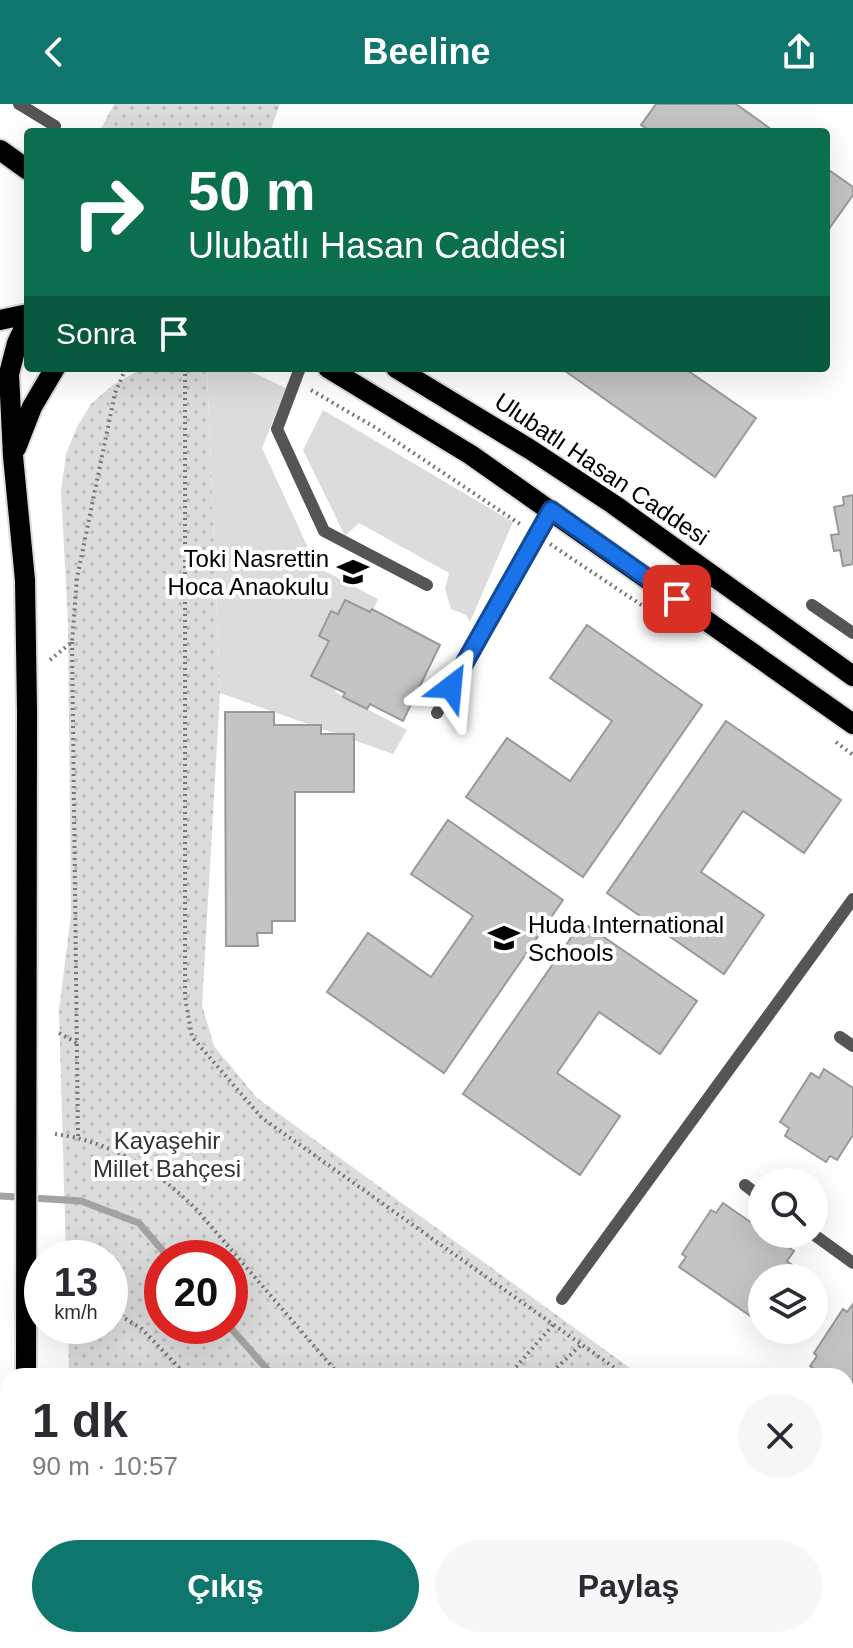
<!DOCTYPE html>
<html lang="tr">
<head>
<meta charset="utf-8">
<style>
	body { margin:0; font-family:Arial,sans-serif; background:#f7f7f7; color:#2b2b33; height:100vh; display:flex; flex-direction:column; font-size:30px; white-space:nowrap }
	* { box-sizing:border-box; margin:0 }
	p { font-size:26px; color:#7c7c81 }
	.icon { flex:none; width:44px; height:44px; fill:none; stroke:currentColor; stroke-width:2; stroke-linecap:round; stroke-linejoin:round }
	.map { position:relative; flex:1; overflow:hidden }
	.sheet { position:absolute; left:0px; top:1264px; width:854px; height:280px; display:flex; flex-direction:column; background:#fff; border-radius:24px 24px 0 0; box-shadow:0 8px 32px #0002 }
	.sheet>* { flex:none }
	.top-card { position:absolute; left:24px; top:24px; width:806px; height:244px; border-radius:8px; box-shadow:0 8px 32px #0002; background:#0b6e4f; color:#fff; overflow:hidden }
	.controls { position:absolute; left:748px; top:1064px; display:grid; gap:16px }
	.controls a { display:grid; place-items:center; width:80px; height:80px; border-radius:50%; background:#fff; box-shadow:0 8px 32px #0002; font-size:40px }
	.speed { position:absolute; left:24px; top:1136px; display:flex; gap:16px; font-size:40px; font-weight:700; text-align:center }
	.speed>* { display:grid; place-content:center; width:104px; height:104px; border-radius:50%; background:#fff; box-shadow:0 8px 32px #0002; line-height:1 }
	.speed small { font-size:20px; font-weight:400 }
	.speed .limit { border:12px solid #d22; background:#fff; color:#111 }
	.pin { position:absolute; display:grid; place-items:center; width:68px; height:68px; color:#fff; margin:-34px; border-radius:16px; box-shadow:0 4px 12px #0006 }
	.me { position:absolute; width:88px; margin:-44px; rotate:29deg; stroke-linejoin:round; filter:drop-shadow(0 0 6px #0008) }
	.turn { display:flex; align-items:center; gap:28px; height:168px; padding:0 32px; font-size:36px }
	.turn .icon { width:104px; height:104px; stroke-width:2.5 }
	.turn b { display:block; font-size:56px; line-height:68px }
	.then { display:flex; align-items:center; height:76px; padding:0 32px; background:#0003; gap:16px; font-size:30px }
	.round { display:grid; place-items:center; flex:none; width:84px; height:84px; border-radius:42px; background:#f7f7f7 }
	.summary { display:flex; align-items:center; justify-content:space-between; height:136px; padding:0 32px }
	h1 { font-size:48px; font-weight:700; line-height:60px }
	.button { display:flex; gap:16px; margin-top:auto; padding:16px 32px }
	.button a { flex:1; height:92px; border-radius:48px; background:#0f766e; color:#fff; font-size:32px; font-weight:700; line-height:92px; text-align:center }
	.button a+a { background:#f7f7f7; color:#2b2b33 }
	header { display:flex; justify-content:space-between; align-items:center; height:104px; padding:0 32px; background:#0f766e; color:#fff; font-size:36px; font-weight:700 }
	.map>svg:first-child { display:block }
	.green { fill:#dcdcdc }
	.park { fill:url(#park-dots); fill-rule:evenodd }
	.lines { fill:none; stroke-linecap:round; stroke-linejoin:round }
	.stream { stroke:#a3a3a3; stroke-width:7 }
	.building { fill:#c4c4c4; stroke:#999; stroke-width:2 }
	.primary-casing { stroke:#dbdbdb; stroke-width:24 }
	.path { stroke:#777; stroke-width:4; stroke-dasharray:2 4; stroke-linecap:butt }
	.service { stroke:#555; stroke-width:12 }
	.primary { stroke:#000; stroke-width:20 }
	.primary-bridge-casing { stroke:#dbdbdb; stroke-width:24; stroke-linecap:butt }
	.primary-bridge { stroke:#000; stroke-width:20 }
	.route-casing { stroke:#114b97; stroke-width:20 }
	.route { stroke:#1a73e8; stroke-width:14 }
	.labels { text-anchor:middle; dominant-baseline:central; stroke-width:8; stroke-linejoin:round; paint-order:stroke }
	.street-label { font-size:24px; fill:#000; stroke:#fff }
	.poi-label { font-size:24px; fill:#000; stroke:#fff; text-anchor:end }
	.park-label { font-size:24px; fill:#333; stroke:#fff }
</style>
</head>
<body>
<header><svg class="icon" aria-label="back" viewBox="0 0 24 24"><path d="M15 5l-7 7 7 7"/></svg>Beeline<svg class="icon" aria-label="share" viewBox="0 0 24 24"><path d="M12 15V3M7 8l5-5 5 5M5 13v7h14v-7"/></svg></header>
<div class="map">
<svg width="853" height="1544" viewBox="0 0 853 1544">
	<defs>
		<pattern id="park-dots" width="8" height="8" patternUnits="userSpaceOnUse" patternTransform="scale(2)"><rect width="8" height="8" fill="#dcdcdc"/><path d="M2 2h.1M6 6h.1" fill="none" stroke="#bbb" stroke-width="1.8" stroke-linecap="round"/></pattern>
	</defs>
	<rect width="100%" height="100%" fill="#fff"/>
	<path class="green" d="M207 264H243L286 284 262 344 317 463 378 495 335 588 407 626 393 650 220 589Z
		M323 306 513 418 470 518 466 511 451 505 445 485 449 469 359 419 345 432 303 346Z"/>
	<path class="park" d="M114 0H280L270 28H99Z
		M143 264H207L220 589 202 901 214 942 257 994 641 1272H69L68 1222H110V1154H66L59 906 71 811 68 517 61 387 66 350 77 323 91 300 113 281ZM162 1154H230V1222H162Z
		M846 1417 853 1422V1544H68V1536H846Z"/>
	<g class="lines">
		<path class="stream" d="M0 1092 81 1097 139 1119 169 1154
			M229 1222 273 1272
			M547 1536 564 1544"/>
	</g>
	<path class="building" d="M656 0H736L775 28H652L641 21Z
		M826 64 853 83V91L826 129Z
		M561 264H684L756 314 715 373Z
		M853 391V460L843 462 840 446 834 447 831 431 839 430 834 403 844 401 843 393Z
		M345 496 370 508 372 505 440 541 403 617 370 600 367 605 343 593 345 589 311 572 329 537 319 532 331 507 338 510Z
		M587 521 702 601 583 773 466 693 507 634 570 677 612 617 550 574Z
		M225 608H274V621H321V630H354V688H295V817H272V829H257L258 842H226Z
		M726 617 841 696 804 749 743 707 701 768 764 811 724 870 607 789Z
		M448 716 563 796 444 969 327 888 368 829 431 873 473 812 411 770Z
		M582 818 697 897 660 950 599 908 557 969 620 1012 580 1071 463 990Z
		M824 965 853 984V1031L837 1056 830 1052 826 1058 785 1032 789 1024 780 1018 811 969 819 974Z
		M723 1099 762 1126V1130H768L794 1147 787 1157 792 1161 783 1174H762V1204L759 1202 752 1213 679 1163 686 1153 682 1150 711 1106 716 1109Z
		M853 1200V1291L846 1286V1272H825L810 1262 817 1252 814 1249 843 1205 847 1208Z"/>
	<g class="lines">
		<defs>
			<path id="primary" d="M0 46 28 66
				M0 216 28 210
				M328 264 471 351 853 620
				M396 264 531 346 613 400 853 572
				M16 344 32 303 55 264
				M27 607 25 476 13 352 9 270 17 239 28 216
				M30 1536V1544"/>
		</defs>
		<use href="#primary" class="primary-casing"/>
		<path class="path" d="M185 264V893L192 933 262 1014 626 1272
			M311 286 376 324 523 422
			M550 440 649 506
			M72 538 78 1033
			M50 556 72 538 77 474 115 289 126 264
			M836 638 853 651
			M59 929 77 939
			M55 1030C110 1037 157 1066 196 1105L340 1272
			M110 1205 142 1225 187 1272
			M508 1272 553 1221
			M548 1272 581 1241
			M846 1427 853 1432
			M150 1536 158 1544
			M180 1536 188 1544
			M267 1536 275 1544
			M419 1536 426 1544
			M702 1536 721 1544"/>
		<path class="service" d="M19 0 55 22
			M300 264 277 325 324 427 427 481
			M812 501 853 529
			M437 609 551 406
			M840 933 853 942
			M745 1081 762 1094
			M813 1130 853 1159
			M562 1195 853 795"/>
		<use href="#primary" class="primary"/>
		<defs>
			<path id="primary-bridge" d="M26 1272 27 607"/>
		</defs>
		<use href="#primary-bridge" class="primary-bridge-casing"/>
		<use href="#primary-bridge" class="primary-bridge"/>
	</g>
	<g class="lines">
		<defs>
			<path id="route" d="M451 583 551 406 677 495"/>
		</defs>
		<use href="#route" class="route-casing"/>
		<use href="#route" class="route"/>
	</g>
	<defs>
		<symbol id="school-bare" viewBox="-9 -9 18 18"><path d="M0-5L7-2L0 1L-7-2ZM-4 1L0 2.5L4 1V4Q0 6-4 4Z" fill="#000" stroke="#fff" stroke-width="2.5" paint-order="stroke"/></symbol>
	</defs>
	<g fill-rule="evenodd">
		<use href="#school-bare" x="331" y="446" width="44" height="44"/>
		<use href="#school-bare" x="482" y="812" width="44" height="44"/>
	</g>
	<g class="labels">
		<g class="street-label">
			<text transform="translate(602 365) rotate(34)">Ulubatlı Hasan Caddesi</text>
		</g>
		<g class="poi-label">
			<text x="329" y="454">Toki Nasrettin<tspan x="329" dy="28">Hoca Anaokulu</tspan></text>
			<text x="528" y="820" text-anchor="start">Huda International<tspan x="528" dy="28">Schools</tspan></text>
		</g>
		<g class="park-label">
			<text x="167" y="1036">Kayaşehir<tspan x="167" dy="28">Millet Bahçesi</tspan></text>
		</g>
	</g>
</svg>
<div class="controls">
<a><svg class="icon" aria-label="search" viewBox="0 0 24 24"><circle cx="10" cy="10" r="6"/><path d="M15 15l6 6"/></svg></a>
<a><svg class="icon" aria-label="layers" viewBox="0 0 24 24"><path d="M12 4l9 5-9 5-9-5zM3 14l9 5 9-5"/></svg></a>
</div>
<div class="speed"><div>13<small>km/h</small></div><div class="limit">20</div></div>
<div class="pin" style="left:677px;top:495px;background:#d93025"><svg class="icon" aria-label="arrive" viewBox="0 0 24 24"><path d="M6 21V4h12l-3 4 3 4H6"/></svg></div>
<svg class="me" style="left:451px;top:583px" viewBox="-20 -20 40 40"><path d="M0-17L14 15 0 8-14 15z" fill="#1a73e8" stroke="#fff" stroke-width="4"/></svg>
<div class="top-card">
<div class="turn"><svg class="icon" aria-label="right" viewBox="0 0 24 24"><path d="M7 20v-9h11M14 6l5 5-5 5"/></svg><div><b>50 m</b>Ulubatlı Hasan Caddesi</div></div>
<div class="then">Sonra<svg class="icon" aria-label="arrive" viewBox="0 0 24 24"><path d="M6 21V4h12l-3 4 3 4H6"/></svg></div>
</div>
<section class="sheet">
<div class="summary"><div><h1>1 dk</h1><p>90 m · 10:57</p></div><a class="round"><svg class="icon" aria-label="close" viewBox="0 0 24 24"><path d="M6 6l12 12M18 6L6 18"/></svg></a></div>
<div class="button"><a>Çıkış</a><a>Paylaş</a></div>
</section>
</div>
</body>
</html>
